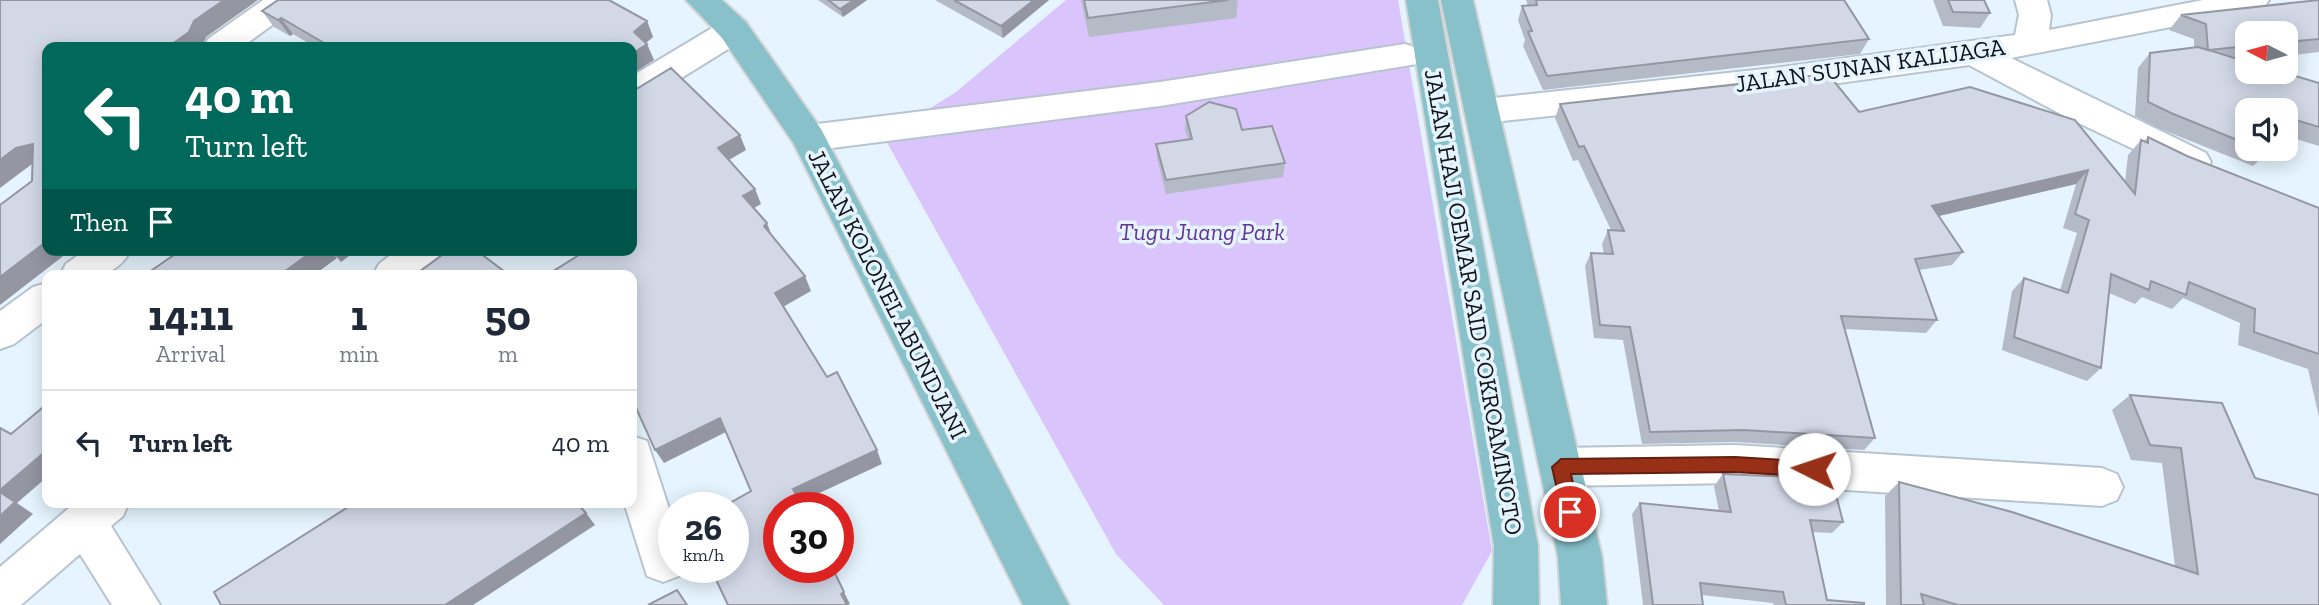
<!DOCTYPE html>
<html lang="en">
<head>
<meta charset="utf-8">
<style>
	body { margin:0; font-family:"Zilla Slab",serif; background:#f6f6f7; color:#1f2937; height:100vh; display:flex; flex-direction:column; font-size:26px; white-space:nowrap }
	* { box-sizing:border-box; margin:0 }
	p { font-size:23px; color:#747a83 }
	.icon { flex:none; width:38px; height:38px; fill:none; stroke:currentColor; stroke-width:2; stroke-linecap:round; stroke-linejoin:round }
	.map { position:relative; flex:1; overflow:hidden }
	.panel { position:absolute; left:42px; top:270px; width:595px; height:238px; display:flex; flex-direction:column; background:#fff; border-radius:14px; box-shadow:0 4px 18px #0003 }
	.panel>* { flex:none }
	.banner { position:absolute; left:42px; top:42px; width:595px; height:214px; border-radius:14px; box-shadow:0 4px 18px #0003; background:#00695c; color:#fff; overflow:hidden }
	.needle { width:46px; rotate:276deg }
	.controls { position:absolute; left:2235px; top:21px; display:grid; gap:14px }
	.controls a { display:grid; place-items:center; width:63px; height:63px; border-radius:14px; background:#fff; box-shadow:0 4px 18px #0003; font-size:35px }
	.speed { position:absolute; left:658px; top:492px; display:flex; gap:14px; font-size:35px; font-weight:700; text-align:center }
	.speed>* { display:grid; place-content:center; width:91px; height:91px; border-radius:50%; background:#fff; box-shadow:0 4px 18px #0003; line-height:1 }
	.speed small { font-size:18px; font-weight:400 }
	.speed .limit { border:10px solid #d22; background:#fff; color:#111 }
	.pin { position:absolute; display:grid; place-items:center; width:60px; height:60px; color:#fff; margin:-30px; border:4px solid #fff; border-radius:50%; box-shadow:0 2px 7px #0007 }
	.me { position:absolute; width:77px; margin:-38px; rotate:274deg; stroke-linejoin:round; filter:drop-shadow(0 0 5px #0008) }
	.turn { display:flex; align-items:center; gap:24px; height:147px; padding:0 28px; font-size:32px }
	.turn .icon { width:91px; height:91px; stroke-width:2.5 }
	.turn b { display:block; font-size:49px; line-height:60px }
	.then { display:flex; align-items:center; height:66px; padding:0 28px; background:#0003; gap:14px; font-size:26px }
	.eta { display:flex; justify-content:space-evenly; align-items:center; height:119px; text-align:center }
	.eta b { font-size:42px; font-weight:700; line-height:49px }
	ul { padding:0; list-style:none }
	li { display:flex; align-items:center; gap:21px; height:105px; padding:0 28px; border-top:2px solid #e0e1e3 }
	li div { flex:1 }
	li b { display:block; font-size:26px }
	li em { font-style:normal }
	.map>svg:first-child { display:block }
	.green { fill:#d9c5fc }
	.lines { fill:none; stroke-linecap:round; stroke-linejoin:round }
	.minor-casing { stroke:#b7c4cf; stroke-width:4 }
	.major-casing { stroke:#d4d5d5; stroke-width:4 }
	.minor { fill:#fff; fill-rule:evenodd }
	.major { fill:#88c1ca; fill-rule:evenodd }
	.wall { fill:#b5bac7 }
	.shaded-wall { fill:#9497a2 }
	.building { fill:#d3d8e7; stroke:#9497a2; stroke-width:2 }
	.route { fill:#983018; stroke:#631f10; stroke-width:2 }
	.labels { text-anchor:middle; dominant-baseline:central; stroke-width:7; stroke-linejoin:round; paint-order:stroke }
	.street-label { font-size:24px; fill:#101418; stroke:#e5f4fe }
	.park-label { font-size:24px; font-style:italic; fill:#633498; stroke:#e5f4fe }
</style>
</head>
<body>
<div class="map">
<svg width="2319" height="605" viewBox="0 0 2319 605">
	<rect width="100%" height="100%" fill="#e5f4fe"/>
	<path class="green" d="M1066 0H1398L1492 551 1462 605H1164L1116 554 884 137 956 92Z"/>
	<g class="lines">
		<defs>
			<path id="minor" d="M263 0H301L296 8 242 47H204L208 39Z
				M2015 0H2047L2051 15 2049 30 2203 0H2269L2264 8 2253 11 2011 58 2206 153 2211 162 2206 171 2193 175 2180 171 2070 119 1969 65 1774 92 1484 123 1472 120 1467 111 1472 102 1484 99 1774 68 2015 35 2019 15Z
				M734 19 746 22 750 30 746 38 644 101 632 104V76L722 22Z
				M1405 44 1417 48 1422 56 1417 64 1160 106 809 151 797 147 792 138 797 129 809 125 1160 82Z
				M85 250H131C114 281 90 275 60 275L66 264Z
				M397 250H443C426 281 403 275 373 275L379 264Z
				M47 283V319L14 344 0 349V311L33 287Z
				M632 436 647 441 674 524V567H683L679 576 663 582 647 576 624 502H632Z
				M1735 445 2102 468 2117 474 2123 487 2117 500 2102 506 1735 483 1561 486 1546 480 1540 467 1546 454 1561 448Z
				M76 502H129L123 516 111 526 160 605H112L80 554 21 605H0V567Z"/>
			<path id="major" d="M686 0H722L746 22 821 129 1069 605H1023L794 144 722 38Z
				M1406 0H1438L1538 546 1539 605H1493L1494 546Z
				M1441 0H1473L1602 557 1607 605H1561L1558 557Z"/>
		</defs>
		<use href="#minor" class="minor-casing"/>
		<use href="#major" class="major-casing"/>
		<use href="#minor" class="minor"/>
		<use href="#major" class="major"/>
	</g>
	<path class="wall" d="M818 0H867L843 17Z
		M935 0H1049L1003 38Z
		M1081 0H1238L1236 18 1089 37Z
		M1526 0H1844L1869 39 1860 54 1543 90 1523 46 1525 40 1518 20 1522 6H1528Z
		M1933 0H1984L1990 13 1980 28 1943 26Z
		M2319 0V52L2286 56V33H2247V60H2242L2319 83V146L2286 136V110H2247V149H2268L2267 152 2253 166 2158 128 2135 116 2138 68 2150 53 2194 48V39L2169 30 2181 15Z
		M262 11 647 21 653 37 646 43 654 60 632 47H315L293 34 290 36 274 27Z
		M1970 87 2125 182 2128 155 2141 140 2144 141 2148 137 2187 156 2319 208V417L2308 369 2238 345 2240 323 2183 298 2172 309 2142 297 2135 304 2109 293 2101 368 2087 381 2002 350 2012 291 2024 278 2060 290 2077 233 2063 228 2076 184 1938 216 1963 252 1952 265 1919 270 1937 320 1926 333 1845 329 1875 438 1864 450 1735 442 1642 444 1623 340 1594 338 1585 266 1591 253 1604 254 1602 244 1608 230H1611L1578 160 1573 161 1555 118 1560 104 1859 112Z
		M1186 116 1242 130 1285 163 1283 177 1166 194 1157 158 1156 144 1188 140 1185 130Z
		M2130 395 2255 478 2319 605H1886L1885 496 1899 482 2175 566 2162 463 2131 460 2112 410Z
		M1723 474 1843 522 1832 533 1812 532 1827 600 1864 605H1774L1773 603 1702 595 1703 605H1643L1632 514 1640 503 1719 511 1714 486Z"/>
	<path class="shaded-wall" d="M224 0H258L206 37 202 47H168L194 21Z
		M854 0H867L843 17 840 9Z
		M1034 0H1049L1003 38 1001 26Z
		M281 18 293 34 290 36 278 20Z
		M647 21 653 37 641 47 634 32Z
		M647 44 654 60 632 74V54Z
		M740 135 746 150 724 163 718 148Z
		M33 144 32 164 0 188V160L16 148Z
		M2088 170 2076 184 1922 220 1932 206Z
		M755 189 761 204 749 211 743 196Z
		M767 223 773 239 764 226Z
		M47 241V250H71L0 305V277Z
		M314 250H330L337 258 314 275H280Z
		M331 250H357L341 262Z
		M805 276 811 291 781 308 775 293Z
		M720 418 728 431 664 463 655 450Z
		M47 450V477L17 503 33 514 0 544V490Z
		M877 450 882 464 800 502 793 489Z
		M586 513 595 525 473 605H445Z
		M844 592 850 604 847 605 841 594Z"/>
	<path class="building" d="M0 0H224L194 21 189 32 168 47H47V241L0 277V205L32 181 33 144 16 148 0 160Z
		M278 0H609L647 21 634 32 647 44 632 54V47H331L281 18 278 20 262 11Z
		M828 0H854L840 9Z
		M954 0H1034L1001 26Z
		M1084 0H1228L1088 18Z
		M1536 0H1844L1869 39 1547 76 1528 32 1532 31 1522 6 1537 5Z
		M1948 0H1984L1990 13 1953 12Z
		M2319 0V39L2286 42V33H2247V46L2209 50 2247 62V72H2282L2319 83V127L2286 117V110H2247V144L2171 113 2148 102 2150 53 2198 47 2208 50 2206 24 2181 15Z
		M671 68 740 135 718 148 755 189 743 196 767 223 764 226 805 276 775 293 827 377 837 372 877 450 793 489 802 508H779V567H832L844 592 841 594 847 605H728L710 567H733V508H721L751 491 720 418 655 450 632 399V275H547L587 250H632V89L638 88Z
		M1828 74 1859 112 1970 87 2075 120 2135 194 2141 140 2148 143V137L2187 156 2319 208V354L2254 332 2255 309 2189 282 2186 295 2151 281 2149 290 2111 274 2101 368 2014 337 2024 278 2068 293 2089 220 2075 214 2088 170 1932 206 1963 252 1915 259 1937 320 1841 316 1875 438 1744 430 1650 432 1630 327 1600 325 1591 253 1613 254 1608 230 1624 231 1584 146 1579 147 1560 104Z
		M1209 102 1236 109 1242 130 1272 126 1285 163 1166 180 1156 144 1192 139 1186 116Z
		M181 250H314L280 275H145Z
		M449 250H476L509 275 416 274Z
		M2130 395 2222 403 2255 478 2319 495V605H1958L1921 594 1924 605H1901L1899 482 2012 512 2198 574 2181 448 2150 445Z
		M47 404V450L0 490V428L11 434Z
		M1723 474 1832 479 1843 522 1810 520 1827 600 1864 603V605H1786L1783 592 1700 583 1703 605H1653L1640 503 1731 512Z
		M0 492 15 502 0 516Z
		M356 502H576L586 513 445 605H221L214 592Z
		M677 590 687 605H648Z"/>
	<path class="route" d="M1735 457 1814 462 1822 469 1814 477 1735 472 1571 474 1579 512 1577 517 1570 520 1564 517 1562 512 1552 467 1561 459Z"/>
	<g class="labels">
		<g class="street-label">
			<text transform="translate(1870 65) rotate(-8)">JALAN SUNAN KALIJAGA</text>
			<text transform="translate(888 294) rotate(63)">JALAN KOLONEL ABUNDJANI</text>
			<text transform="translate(1474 302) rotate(80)">JALAN HAJI OEMAR SAID COKROAMINOTO</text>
		</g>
		<g class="park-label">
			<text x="1202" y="231">Tugu Juang Park</text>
		</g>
	</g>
</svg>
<div class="controls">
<a><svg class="needle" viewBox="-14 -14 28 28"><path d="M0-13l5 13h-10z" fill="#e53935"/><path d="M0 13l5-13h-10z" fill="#747a83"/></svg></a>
<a><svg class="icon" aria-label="sound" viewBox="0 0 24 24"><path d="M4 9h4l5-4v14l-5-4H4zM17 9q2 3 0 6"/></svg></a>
</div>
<div class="speed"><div>26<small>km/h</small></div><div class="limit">30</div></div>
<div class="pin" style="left:1570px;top:512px;background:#d93025"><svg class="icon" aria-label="arrive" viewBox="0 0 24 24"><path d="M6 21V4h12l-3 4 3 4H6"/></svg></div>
<svg class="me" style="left:1814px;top:469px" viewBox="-20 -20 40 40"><circle r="19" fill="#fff"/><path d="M0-13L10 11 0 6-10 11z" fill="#983018"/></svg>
<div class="banner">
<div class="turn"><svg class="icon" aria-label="left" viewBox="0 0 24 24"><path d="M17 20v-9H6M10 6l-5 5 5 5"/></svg><div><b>40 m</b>Turn left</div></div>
<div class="then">Then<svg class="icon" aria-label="arrive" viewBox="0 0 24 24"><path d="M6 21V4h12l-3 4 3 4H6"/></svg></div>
</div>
<section class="panel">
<div class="eta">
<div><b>14:11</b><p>Arrival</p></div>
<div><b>1</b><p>min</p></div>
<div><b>50</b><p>m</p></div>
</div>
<ul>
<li><svg class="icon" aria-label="left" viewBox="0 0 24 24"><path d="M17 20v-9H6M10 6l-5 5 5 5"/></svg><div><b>Turn left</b></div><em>40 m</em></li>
</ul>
</section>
</div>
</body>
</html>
